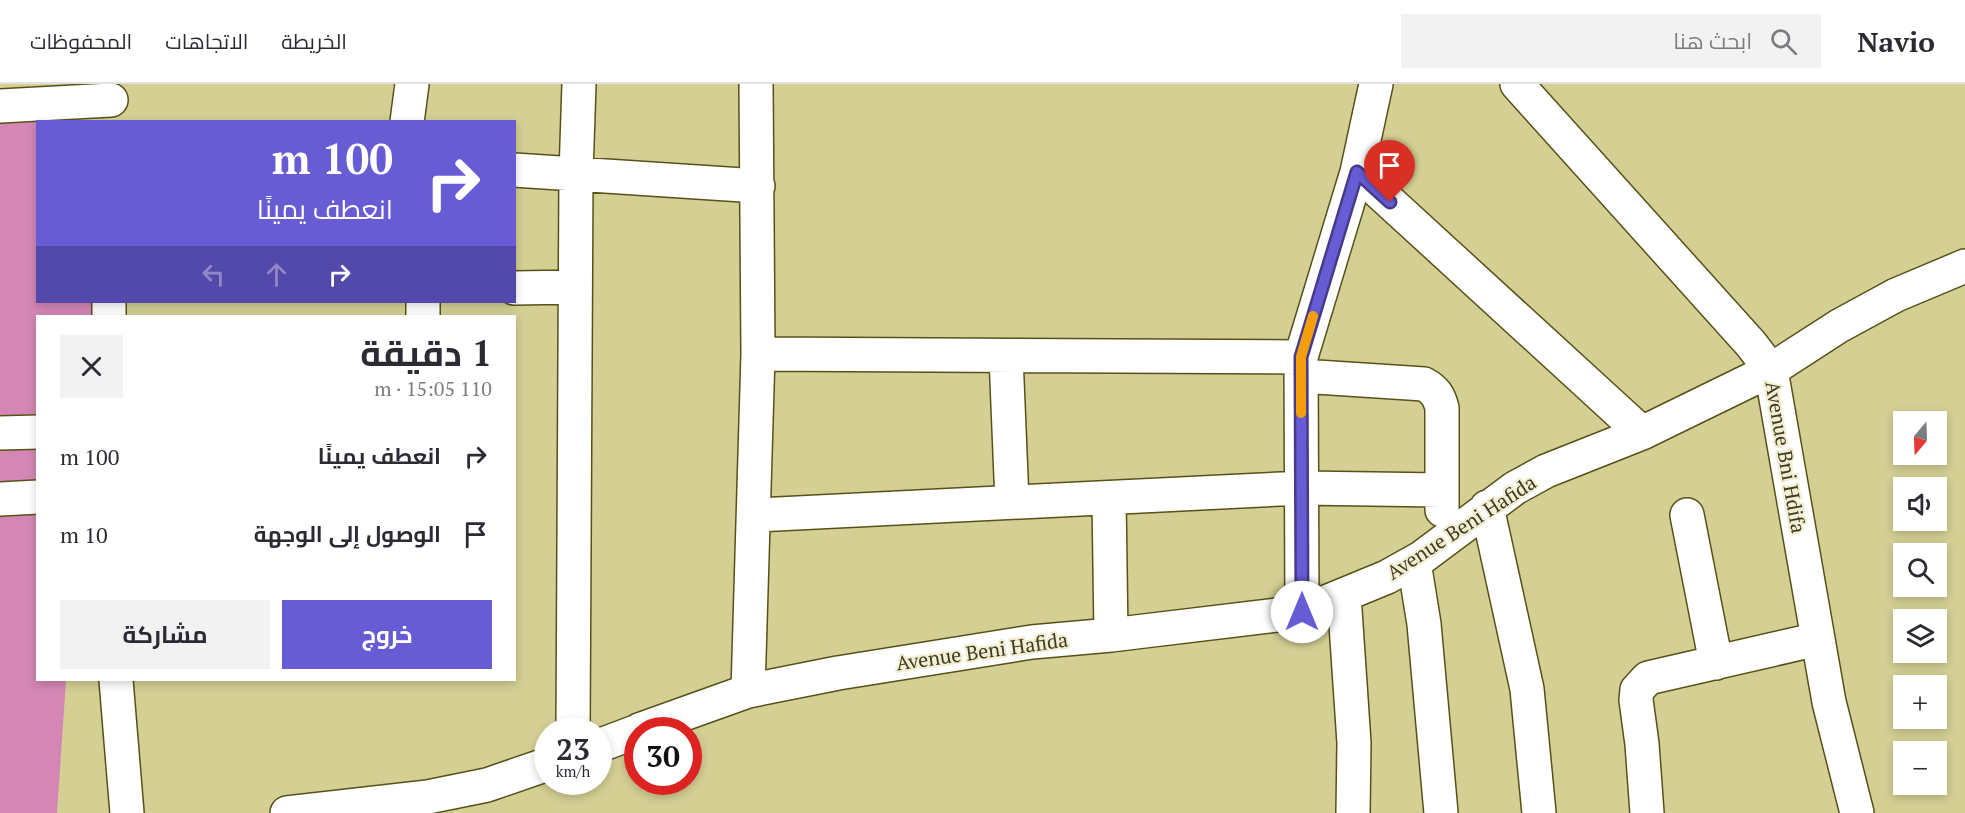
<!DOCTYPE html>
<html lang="ar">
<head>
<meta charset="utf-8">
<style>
	body { margin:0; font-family:"PT Serif",Cairo,serif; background:#f2f2f3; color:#2b2b33; direction:rtl; height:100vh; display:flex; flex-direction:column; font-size:22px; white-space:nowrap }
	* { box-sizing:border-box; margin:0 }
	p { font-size:20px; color:#7c7c81 }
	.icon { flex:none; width:33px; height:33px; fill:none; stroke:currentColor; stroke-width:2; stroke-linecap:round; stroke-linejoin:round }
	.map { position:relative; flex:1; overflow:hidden; direction:ltr }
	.panel { position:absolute; left:36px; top:231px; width:480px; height:366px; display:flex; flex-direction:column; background:#fff; border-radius:0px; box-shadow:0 3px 9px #0003; direction:rtl }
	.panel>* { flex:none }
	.guide { position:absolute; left:36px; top:36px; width:480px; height:183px; border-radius:0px; box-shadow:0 3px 9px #0003; direction:rtl; background:#685cd5; color:#fff; overflow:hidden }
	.needle { width:39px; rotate:199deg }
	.tools { position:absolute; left:1893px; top:327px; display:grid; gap:12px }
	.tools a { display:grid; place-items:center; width:54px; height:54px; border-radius:0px; background:#fff; box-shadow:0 3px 9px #0003; font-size:30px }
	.speed { position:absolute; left:534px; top:633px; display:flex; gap:12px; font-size:30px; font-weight:700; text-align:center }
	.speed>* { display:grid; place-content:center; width:78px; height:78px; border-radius:50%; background:#fff; box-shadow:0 3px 9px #0003; line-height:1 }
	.speed small { font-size:15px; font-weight:400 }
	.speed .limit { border:9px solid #d22; background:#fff; color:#111 }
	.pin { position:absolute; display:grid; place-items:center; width:51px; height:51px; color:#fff; margin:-62px -26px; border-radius:50% 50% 50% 0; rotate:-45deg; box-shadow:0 0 6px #0007 }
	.pin .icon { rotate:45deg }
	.me { position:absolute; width:66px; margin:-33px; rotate:0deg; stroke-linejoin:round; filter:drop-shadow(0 0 4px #0008) }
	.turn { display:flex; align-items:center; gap:21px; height:126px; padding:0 24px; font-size:27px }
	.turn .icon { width:78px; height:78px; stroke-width:2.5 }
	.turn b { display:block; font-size:42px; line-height:51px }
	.lanes { display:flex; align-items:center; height:57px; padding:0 24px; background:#0003; justify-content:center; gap:30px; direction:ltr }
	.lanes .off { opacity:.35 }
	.round { display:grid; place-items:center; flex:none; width:63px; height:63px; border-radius:0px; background:#f2f2f3 }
	.head { display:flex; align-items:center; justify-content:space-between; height:102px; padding:0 24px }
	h1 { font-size:36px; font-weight:700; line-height:45px }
	.primary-button { display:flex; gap:12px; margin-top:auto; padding:12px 24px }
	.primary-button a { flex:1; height:69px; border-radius:0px; background:#685cd5; color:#fff; font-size:24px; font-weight:700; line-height:69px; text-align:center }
	.primary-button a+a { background:#f2f2f3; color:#2b2b33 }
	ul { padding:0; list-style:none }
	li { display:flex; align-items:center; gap:18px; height:78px; padding:0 24px }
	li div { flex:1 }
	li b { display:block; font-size:22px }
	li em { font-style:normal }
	header { display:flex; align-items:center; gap:36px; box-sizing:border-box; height:84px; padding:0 30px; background:#fff; border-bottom:2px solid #e1e1e2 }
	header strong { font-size:28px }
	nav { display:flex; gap:33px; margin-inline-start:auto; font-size:21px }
	.search { width:420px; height:54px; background:#f2f2f3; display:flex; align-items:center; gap:15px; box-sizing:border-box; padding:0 21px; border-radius:0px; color:#7c7c81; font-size:22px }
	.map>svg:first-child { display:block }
	.green { fill:#d487b5 }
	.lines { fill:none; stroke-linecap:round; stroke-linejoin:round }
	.minor-casing { stroke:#575117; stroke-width:36 }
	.minor { stroke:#fff; stroke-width:33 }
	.route-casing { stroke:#443c8a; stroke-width:15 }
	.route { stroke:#685cd5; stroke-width:10 }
	.slow { stroke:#f59e0b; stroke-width:10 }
	.labels { text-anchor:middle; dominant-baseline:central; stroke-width:4.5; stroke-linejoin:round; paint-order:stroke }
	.street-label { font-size:20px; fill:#3e3b23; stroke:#f1eed1 }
</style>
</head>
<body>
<header>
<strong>Navio</strong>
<div class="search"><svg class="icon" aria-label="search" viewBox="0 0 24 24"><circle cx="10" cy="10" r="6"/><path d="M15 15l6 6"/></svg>ابحث هنا</div>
<nav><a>الخريطة</a><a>الاتجاهات</a><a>المحفوظات</a></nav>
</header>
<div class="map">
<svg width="1965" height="729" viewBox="0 0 1965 729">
	<rect width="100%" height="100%" fill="#d4cf93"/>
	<path class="green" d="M0 32 37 38 38 218H99L98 232H38V596H66L57 729H0Z"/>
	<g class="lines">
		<defs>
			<path id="minor" d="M1517 0 1751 260 1771 286 1829 618 1857 729
				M0 22 111 16
				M407 38 412 0
				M514 86 758 102
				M1357 88 1642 349
				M514 204 575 203
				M423 218V232
				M109 232V218
				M758 270 1301 273
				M1006 272 1012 418
				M1301 292 1424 300C1435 306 1439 312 1442 324V426
				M0 349 38 348
				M1109 414 1111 551
				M0 415 38 413
				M1487 423 1527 605 1539 729
				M755 431 1302 404 1442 406
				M1687 431 1716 579
				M1414 478 1424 540 1441 729
				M1344 511 1354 659 1353 729
				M1302 528 1301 273 1357 88 1376 0
				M116 596 127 729
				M748 607 758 270 756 0
				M573 646 576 90 579 0
				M639 646 748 607 838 589 1032 558 1111 551 1302 528 1387 493 1421 474 1515 404 1546 387 1642 349 1771 286 1839 242 1896 211 1965 182
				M598 662 638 647
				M287 729 428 713 487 701 548 680
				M1647 729 1642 660 1636 616 1637 606 1648 594 1818 555"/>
		</defs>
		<use href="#minor" class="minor-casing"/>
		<use href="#minor" class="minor"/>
	</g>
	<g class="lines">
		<defs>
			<path id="route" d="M1302 528 1301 273 1357 88 1390 118"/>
		</defs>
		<use href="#route" class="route-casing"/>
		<use href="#route" class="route"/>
		<path class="slow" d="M1301 329V273L1313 232"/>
	</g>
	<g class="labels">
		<g class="street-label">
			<text transform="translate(1786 373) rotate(80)">Avenue Bni Hdifa</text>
			<text transform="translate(1461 443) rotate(-33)">Avenue Beni Hafida</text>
			<text transform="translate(982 567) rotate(-8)">Avenue Beni Hafida</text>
		</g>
	</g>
</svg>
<div class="tools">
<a><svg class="needle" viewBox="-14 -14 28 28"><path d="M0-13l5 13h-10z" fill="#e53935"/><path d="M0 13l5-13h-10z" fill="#7c7c81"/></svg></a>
<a><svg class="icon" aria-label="sound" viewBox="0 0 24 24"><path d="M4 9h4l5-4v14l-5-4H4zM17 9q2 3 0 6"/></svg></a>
<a><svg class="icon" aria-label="search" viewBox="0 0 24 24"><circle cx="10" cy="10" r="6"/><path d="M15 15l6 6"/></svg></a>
<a><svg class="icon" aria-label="layers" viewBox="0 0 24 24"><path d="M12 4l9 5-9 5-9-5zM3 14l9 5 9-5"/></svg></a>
<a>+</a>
<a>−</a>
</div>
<div class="speed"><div>23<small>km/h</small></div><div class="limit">30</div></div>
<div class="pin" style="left:1390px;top:118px;background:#d93025"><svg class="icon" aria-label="arrive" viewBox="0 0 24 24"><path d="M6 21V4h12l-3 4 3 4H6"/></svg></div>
<svg class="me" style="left:1302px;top:528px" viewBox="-20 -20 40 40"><circle r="19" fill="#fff"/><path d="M0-13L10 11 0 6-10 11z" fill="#685cd5"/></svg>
<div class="guide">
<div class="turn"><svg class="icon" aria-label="right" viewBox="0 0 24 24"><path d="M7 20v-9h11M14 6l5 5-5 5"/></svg><div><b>100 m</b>انعطف يمينًا</div></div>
<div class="lanes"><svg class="icon off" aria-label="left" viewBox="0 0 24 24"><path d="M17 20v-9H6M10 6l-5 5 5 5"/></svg><svg class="icon off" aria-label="ahead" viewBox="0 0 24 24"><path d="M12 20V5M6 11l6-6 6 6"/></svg><svg class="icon" aria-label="right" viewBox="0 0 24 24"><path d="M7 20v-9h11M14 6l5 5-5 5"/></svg></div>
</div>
<section class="panel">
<div class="head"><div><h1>1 دقيقة</h1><p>110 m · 15:05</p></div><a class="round"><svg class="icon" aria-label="close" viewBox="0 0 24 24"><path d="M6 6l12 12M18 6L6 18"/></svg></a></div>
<ul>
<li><svg class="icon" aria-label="right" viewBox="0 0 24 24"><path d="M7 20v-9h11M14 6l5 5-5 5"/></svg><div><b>انعطف يمينًا</b></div><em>100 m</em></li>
<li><svg class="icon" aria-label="arrive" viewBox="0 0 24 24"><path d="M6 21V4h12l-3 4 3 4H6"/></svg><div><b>الوصول إلى الوجهة</b></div><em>10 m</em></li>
</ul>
<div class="primary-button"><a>خروج</a><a>مشاركة</a></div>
</section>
</div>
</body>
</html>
